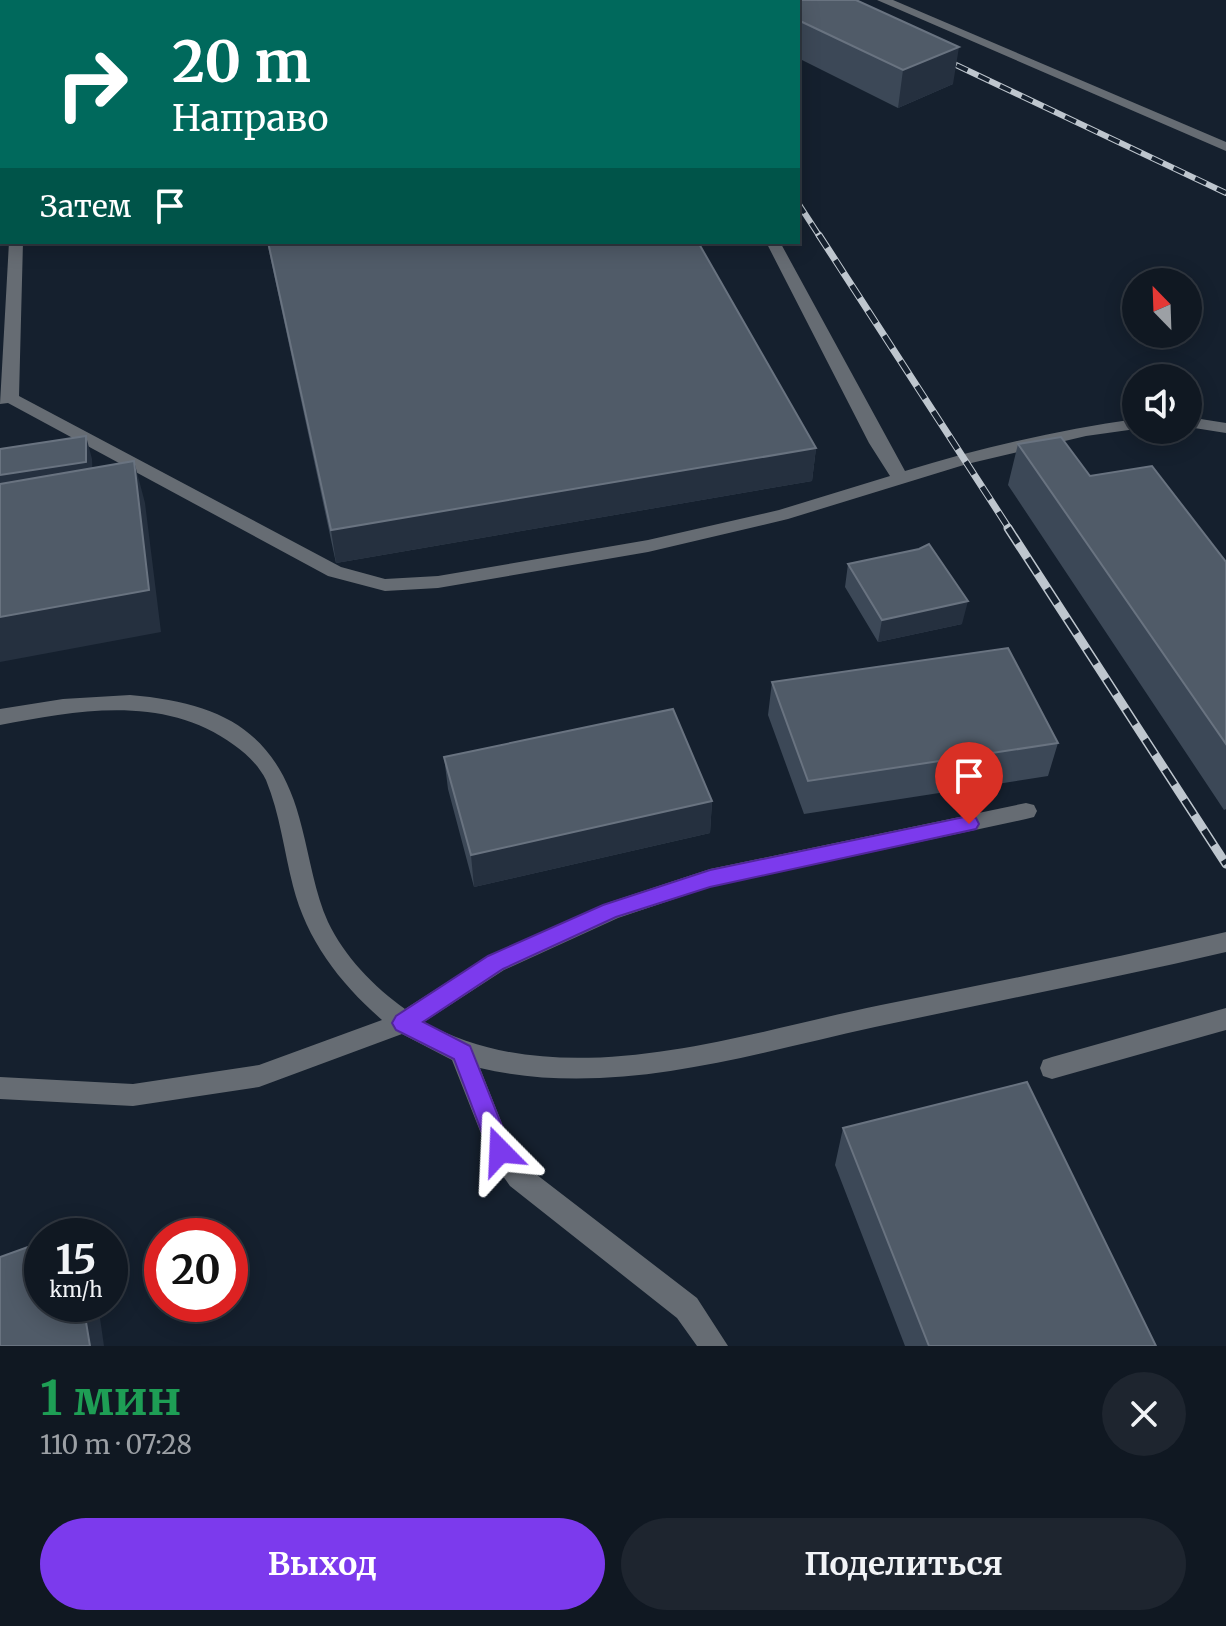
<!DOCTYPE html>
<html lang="ru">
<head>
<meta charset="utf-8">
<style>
	body { margin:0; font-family:Merriweather,serif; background:#1e252f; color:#f1f3f6; height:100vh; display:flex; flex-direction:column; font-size:30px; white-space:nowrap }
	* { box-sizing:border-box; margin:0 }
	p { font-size:26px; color:#9ca0a5 }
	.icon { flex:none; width:44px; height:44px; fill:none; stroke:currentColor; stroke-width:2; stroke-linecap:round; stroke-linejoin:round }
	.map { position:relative; height:1346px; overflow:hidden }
	.side { display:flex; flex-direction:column; background:#101822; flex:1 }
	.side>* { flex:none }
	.banner { position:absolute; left:0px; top:0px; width:800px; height:244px; box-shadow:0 4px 20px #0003,0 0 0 2px #303740; background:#00695c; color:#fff; overflow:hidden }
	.needle { width:52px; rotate:337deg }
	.tools { position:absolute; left:1122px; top:268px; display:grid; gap:16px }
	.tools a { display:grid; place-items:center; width:80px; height:80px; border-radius:50%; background:#101822; box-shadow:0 4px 20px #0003,0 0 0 2px #303740; font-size:40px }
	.speed { position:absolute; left:24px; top:1218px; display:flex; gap:16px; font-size:40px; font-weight:700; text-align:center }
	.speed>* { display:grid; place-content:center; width:104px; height:104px; border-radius:50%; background:#101822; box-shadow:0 4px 20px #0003,0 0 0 2px #303740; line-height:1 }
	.speed small { font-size:20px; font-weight:400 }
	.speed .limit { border:12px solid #d22; background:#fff; color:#111 }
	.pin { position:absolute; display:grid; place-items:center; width:68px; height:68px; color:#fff; margin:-82px -34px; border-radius:50% 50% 50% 0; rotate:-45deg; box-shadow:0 0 8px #0007 }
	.pin .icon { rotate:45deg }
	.me { position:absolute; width:88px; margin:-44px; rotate:339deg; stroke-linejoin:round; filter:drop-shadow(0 0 6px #0008) }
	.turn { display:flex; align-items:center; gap:28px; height:168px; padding:0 40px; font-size:36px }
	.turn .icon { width:104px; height:104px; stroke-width:2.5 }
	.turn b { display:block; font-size:56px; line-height:68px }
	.then { display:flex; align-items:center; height:76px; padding:0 40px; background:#0003; gap:16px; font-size:30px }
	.round { display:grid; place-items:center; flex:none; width:84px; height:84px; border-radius:42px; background:#1e252f }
	.overview { display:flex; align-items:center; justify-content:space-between; height:136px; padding:0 40px }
	h1 { font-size:48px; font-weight:700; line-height:60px; color:#1e9e55 }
	.action { display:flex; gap:16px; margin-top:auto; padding:16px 40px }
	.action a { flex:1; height:92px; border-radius:48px; background:#7c3aed; color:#fff; font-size:32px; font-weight:700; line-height:92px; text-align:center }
	.action a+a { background:#1e252f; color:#f1f3f6 }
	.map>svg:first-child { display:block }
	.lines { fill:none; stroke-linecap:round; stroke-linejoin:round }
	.minor { fill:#666c73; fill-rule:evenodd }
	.rail-far2-casing { stroke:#bec6ce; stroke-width:6 }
	.rail-far1-casing { stroke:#bec6ce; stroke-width:7 }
	.rail-casing { stroke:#bec6ce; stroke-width:9 }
	.rail-far2 { stroke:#15202e; stroke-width:4; stroke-dasharray:12; stroke-linecap:butt }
	.rail-far1 { stroke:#15202e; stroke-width:5; stroke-dasharray:15; stroke-linecap:butt }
	.rail { stroke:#15202e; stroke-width:6; stroke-dasharray:18; stroke-linecap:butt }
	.wall { fill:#3c4857 }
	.shaded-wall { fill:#25303f }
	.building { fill:#505b68; stroke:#697380; stroke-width:2 }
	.route { fill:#7c3aed; stroke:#51269a; stroke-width:2 }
</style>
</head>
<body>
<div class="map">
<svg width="1226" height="1346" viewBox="0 0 1226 1346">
	<rect width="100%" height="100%" fill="#15202e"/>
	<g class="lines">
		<path class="minor" d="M118 0H150L117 2Z
			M604 0H618L619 2H605Z
			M877 0H893L1226 142V151Z
			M9 242H23L19 396 341 567 385 579 438 576 648 540 779 510 890 476 869 443 766 242H780L905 471C980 448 1058 430 1136 419V429L1086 436 967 464 788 519 648 552 438 588 385 591 328 576 8 403 0 404Z
			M1188 417 1226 423V433L1188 427Z
			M130 695C224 703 279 732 302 828 310 859 315 893 328 922 344 956 374 987 405 1009L488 956 610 902 710 869 1026 803 1034 805 1037 811 1034 817 1026 819 710 887 618 918 504 970 424 1022C560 1098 739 1034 881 1005 996 982 1111 959 1226 932V952C1110 979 992 1002 875 1027 747 1055 612 1099 480 1068L510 1144 528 1168 697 1298 728 1346H697L677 1318 510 1186 491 1159 452 1060 402 1034 259 1087 133 1106 0 1099V1077L133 1084 259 1065 382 1020C340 983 307 941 293 886 284 851 280 814 266 780 259 766 247 754 234 745 165 694 78 710 0 725V709L63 699Z
			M1226 1008V1030L1052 1079 1043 1076 1040 1068 1043 1060 1052 1057Z"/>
		<defs>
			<path id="rail-far2" d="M649 0 652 2
				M935 55 1226 193
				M798 203 820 237"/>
			<path id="rail-far1" d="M819 235 1010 530"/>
			<path id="rail" d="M1008 528 1226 864"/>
		</defs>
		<use href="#rail-far2" class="rail-far2-casing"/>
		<use href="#rail-far1" class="rail-far1-casing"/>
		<use href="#rail" class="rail-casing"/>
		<use href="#rail-far2" class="rail-far2"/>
		<use href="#rail-far1" class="rail-far1"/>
		<use href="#rail" class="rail"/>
	</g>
	<path class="wall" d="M682 0H856L953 84 898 108 798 58V2H686Z
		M267 242H698L816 448 812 481 336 563Z
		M1018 444 1090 476 1226 562V809L1224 810 1008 485Z
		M848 564 962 624 878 642 845 587Z
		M772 682 1058 743 1048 776 804 814 768 715Z
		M444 757 712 801 710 833 474 887 448 789Z
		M843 1128 1156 1346H905L835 1165Z"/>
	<path class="shaded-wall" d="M13 0H25V2H2V44L0 37V1Z
		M959 47 953 84 898 108 903 70Z
		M2 61V109L0 102V62Z
		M0 137H2V177H0Z
		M86 436 92 459 93 485 0 499V475Z
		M816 448 812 481 336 563 331 530Z
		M134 461 145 503 161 632 0 662V617Z
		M968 601 962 624 878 642 882 620Z
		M712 801 710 833 474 887 471 855Z
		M83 1304H98L104 1346H90Z"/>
	<path class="building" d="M215 0H559L561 2H216Z
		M757 0H856L959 47 903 70 798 20V2H761Z
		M0 27H2V61L0 62Z
		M0 90H2V137H0Z
		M268 242H698L816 448 331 530Z
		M86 436V462L0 475V449Z
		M1061 437 1090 476 1152 466 1226 562V744L1018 444Z
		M134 461 149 590 0 617V484Z
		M929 544 968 601 882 620 848 564 919 549Z
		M1008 648 1058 743 808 781 772 682Z
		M673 709 712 801 471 855 444 757Z
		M1027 1082 1156 1346H929L843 1128Z
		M72 1232 73 1236H61Z
		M42 1242V1304H83L90 1346H0V1257Z"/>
	<path class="route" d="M969 816 976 818 979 824 976 829 710 887 616 917 503 969 423 1022 470 1046 512 1151 508 1159 500 1162 492 1159 454 1059 396 1030 392 1023 396 1016 488 956 603 905 710 870Z"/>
</svg>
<div class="tools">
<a><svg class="needle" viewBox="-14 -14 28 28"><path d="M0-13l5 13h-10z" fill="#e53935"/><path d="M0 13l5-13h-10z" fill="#9ca0a5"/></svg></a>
<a><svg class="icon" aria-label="sound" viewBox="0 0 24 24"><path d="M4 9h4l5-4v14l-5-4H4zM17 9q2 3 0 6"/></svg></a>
</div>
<div class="speed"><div>15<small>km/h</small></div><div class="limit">20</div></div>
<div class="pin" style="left:969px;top:824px;background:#d93025"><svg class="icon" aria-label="arrive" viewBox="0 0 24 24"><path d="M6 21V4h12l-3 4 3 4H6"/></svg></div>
<svg class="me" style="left:500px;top:1151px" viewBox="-20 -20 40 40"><path d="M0-17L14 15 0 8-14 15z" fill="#7c3aed" stroke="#fff" stroke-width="4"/></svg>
<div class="banner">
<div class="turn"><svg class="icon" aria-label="right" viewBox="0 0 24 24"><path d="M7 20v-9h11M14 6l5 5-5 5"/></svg><div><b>20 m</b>Направо</div></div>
<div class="then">Затем<svg class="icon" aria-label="arrive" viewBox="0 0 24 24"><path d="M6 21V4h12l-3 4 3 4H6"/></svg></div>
</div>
</div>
<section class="side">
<div class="overview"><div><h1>1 мин</h1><p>110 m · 07:28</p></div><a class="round"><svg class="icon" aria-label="close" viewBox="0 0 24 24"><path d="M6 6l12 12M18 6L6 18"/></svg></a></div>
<div class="action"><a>Выход</a><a>Поделиться</a></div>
</section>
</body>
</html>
